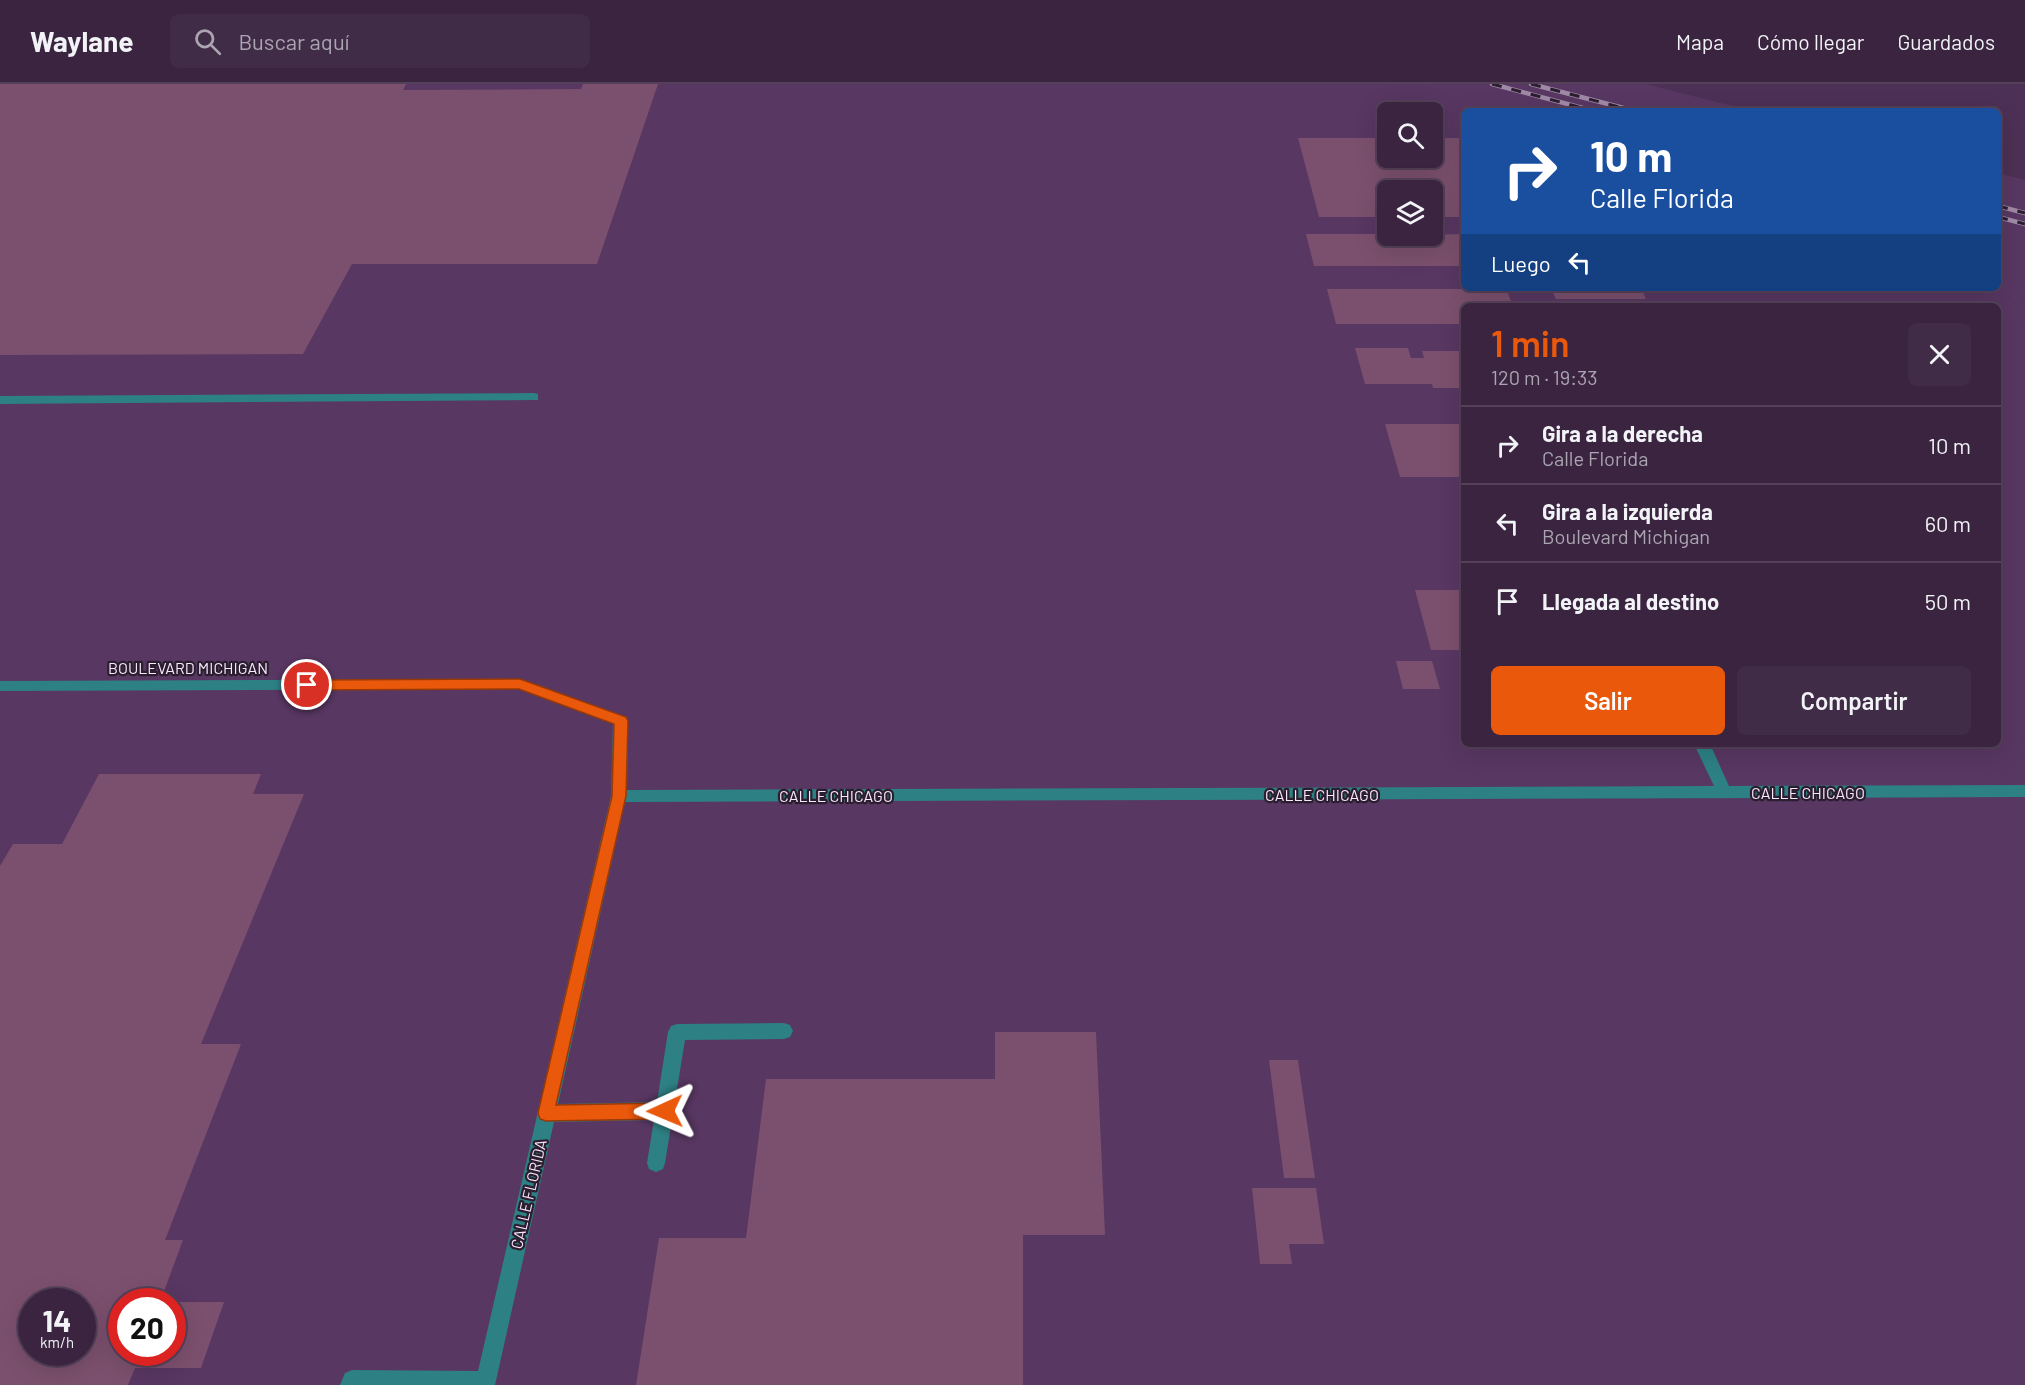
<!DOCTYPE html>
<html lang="es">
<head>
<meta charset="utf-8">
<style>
	body { margin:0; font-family:Barlow,sans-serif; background:#412c47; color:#f1f3f6; height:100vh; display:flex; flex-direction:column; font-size:22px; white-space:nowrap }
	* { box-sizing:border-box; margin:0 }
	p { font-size:20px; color:#aba4b1 }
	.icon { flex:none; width:33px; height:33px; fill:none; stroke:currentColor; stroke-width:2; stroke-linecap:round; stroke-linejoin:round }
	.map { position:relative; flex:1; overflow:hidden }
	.panel { position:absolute; left:1461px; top:219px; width:540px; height:444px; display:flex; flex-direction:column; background:#3a2440; border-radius:9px; box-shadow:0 6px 24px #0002,0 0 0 2px #544159 }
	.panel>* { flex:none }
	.guide { position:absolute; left:1461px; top:24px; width:540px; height:183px; border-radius:9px; box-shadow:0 6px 24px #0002,0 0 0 2px #544159; background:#1a4fa0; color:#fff; overflow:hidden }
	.tools { position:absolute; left:1377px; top:18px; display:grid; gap:12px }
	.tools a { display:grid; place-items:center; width:66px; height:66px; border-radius:9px; background:#3a2440; box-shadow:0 6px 24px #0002,0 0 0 2px #544159; font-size:30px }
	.speed { position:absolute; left:18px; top:1204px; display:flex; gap:12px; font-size:30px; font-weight:700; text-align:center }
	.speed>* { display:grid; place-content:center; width:78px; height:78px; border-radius:50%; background:#3a2440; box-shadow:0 6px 24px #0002,0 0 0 2px #544159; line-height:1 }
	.speed small { font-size:15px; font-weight:400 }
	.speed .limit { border:9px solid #d22; background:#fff; color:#111 }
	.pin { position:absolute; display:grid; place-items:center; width:51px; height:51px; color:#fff; margin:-26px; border:3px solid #fff; border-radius:50%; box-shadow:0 2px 6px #0007 }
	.me { position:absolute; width:66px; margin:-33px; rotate:269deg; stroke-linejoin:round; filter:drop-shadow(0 0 4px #0008) }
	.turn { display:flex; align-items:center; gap:21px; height:126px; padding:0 30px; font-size:27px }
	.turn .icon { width:78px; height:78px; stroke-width:2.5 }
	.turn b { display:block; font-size:42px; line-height:51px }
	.then { display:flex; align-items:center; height:57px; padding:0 30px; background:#0003; gap:12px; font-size:22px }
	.round { display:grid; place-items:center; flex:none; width:63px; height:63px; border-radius:9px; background:#412c47 }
	.overview { display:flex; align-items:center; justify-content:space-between; height:102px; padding:0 30px }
	h1 { font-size:36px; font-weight:600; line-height:45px; color:#ea580c }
	.primary-button { display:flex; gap:12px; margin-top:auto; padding:12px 30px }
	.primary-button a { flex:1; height:69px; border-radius:9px; background:#ea580c; color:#fff; font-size:24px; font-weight:600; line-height:69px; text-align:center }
	.primary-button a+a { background:#412c47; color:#f1f3f6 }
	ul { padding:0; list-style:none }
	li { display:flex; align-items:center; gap:18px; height:78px; padding:0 30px; border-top:2px solid #544159 }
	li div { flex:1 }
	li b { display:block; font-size:22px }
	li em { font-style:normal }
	header { display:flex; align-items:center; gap:36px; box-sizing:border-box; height:84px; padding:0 30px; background:#3a2440; border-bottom:2px solid #544159 }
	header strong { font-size:28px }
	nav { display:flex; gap:33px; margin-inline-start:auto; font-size:21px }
	.search { width:420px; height:54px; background:#412c47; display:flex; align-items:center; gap:15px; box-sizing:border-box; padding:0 21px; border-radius:9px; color:#aba4b1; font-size:22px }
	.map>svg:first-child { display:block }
	.built { fill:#583762; fill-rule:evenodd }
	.building { fill:#7b506e; fill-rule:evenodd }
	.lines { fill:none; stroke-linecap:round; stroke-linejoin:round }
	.minor { fill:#2d8083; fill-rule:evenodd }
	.rail-casing { stroke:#a089a7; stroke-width:4.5 }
	.rail { stroke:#2b1e2f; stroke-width:3; stroke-dasharray:10; stroke-linecap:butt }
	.route { fill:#ea580c; stroke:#983908; stroke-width:1.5 }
	.labels { text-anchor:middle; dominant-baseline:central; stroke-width:4.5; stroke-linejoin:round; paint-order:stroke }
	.street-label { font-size:16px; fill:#f8e7fe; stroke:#2b1e2f }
</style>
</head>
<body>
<header>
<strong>Waylane</strong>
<div class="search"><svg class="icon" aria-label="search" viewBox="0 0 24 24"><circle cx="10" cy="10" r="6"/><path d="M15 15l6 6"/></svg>Buscar aquí</div>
<nav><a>Mapa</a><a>Cómo llegar</a><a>Guardados</a></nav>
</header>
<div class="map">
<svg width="2025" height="1301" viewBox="0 0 2025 1301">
	<rect width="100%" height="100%" fill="#4d3055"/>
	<path class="built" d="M0 0H1646L1752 27H1464V204H1998V89L2025 96V1301H0ZM1388 28H1432V74H1388ZM1388 106H1432V152H1388ZM1464 222H1998V660H1464ZM32 1218H82V1269H32ZM122 1218H172V1269H122Z"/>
	<path class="building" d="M0 0H406L403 6 581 5 583 0H658L597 180H352L303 270 0 271Z
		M1298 54H1388V74H1432V54H1464V133H1432V106H1388V133H1319Z
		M1306 150H1388V152L1464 150V182H1314Z
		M1551 204H1641L1646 215H1556Z
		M1327 205H1506L1513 222H1464V240H1336Z
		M1355 264H1408L1411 274H1424L1422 267H1464V304H1433L1432 300H1365Z
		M1385 340H1464V393H1400Z
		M1415 506H1464V566H1431Z
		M1396 577H1432L1440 605H1403Z
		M99 690H261L253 710H304L201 960H241L165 1156H183L160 1218H122V1269H172V1218H224L201 1284H135L128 1301H0V782L13 760H62ZM32 1218H82V1269H32Z
		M995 948H1096L1105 1151H1023V1301H636L659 1154H746L766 995H995Z
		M1269 976H1298L1315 1094H1284Z
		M1252 1104H1316L1324 1160H1289L1292 1180H1260Z"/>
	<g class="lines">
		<path class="minor" d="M534 309 538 310V316L0 320V312Z
			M520 595 626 633 628 637 627 706 1714 702 1694 660H1710L1729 702 2025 701V713L625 718 558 1020 657 1018 668 948 671 942 677 940 784 939 790 941 793 947 790 953 784 955 685 956 665 1079 663 1085 656 1088 649 1085 647 1079 654 1036 554 1038 495 1301H340L345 1289 352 1286 478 1287 611 712 613 640 519 605 0 607V597Z"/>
		<defs>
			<path id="rail" d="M1492 0 1594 27
				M1531 0 1635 27
				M1998 122 2025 129
				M1998 133 2025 140"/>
		</defs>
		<use href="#rail" class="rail-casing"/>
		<use href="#rail" class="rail"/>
	</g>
	<path class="route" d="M520 595 626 633 628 637 626 712 556 1021 665 1019 671 1022 673 1027 671 1033 665 1035 546 1037 540 1035 538 1029 612 712 614 640 519 605 307 606 301 601 307 596Z"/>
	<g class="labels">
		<g class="street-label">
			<text x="188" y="583">BOULEVARD MICHIGAN</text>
			<text x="1808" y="708">CALLE CHICAGO</text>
			<text x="1322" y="710">CALLE CHICAGO</text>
			<text x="836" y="711">CALLE CHICAGO</text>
			<text transform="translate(528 1110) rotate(-77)">CALLE FLORIDA</text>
		</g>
	</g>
</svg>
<div class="tools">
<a><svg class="icon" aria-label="search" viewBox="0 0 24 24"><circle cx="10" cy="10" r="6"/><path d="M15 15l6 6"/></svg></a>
<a><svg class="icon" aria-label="layers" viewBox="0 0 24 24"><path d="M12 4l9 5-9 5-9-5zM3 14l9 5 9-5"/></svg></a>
</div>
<div class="speed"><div>14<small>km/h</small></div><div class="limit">20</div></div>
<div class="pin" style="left:307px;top:601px;background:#d93025"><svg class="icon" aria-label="arrive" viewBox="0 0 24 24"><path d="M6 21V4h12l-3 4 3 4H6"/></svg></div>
<svg class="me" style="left:665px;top:1027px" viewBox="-20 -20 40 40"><path d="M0-17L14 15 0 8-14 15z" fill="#ea580c" stroke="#fff" stroke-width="4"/></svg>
<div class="guide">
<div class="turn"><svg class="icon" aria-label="right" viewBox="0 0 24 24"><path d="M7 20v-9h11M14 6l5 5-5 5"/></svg><div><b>10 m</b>Calle Florida</div></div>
<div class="then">Luego<svg class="icon" aria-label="left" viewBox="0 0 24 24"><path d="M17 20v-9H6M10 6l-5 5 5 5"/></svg></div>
</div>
<section class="panel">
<div class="overview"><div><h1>1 min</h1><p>120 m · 19:33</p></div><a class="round"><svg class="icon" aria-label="close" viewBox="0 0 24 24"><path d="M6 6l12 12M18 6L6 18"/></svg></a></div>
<ul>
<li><svg class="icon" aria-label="right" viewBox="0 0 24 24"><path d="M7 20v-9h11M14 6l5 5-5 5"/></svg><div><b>Gira a la derecha</b><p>Calle Florida</p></div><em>10 m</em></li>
<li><svg class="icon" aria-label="left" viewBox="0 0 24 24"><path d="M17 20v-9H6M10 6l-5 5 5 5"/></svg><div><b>Gira a la izquierda</b><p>Boulevard Michigan</p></div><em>60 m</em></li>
<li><svg class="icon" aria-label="arrive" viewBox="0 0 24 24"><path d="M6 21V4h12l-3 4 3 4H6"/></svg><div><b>Llegada al destino</b></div><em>50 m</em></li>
</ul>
<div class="primary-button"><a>Salir</a><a>Compartir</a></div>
</section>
</div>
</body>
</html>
